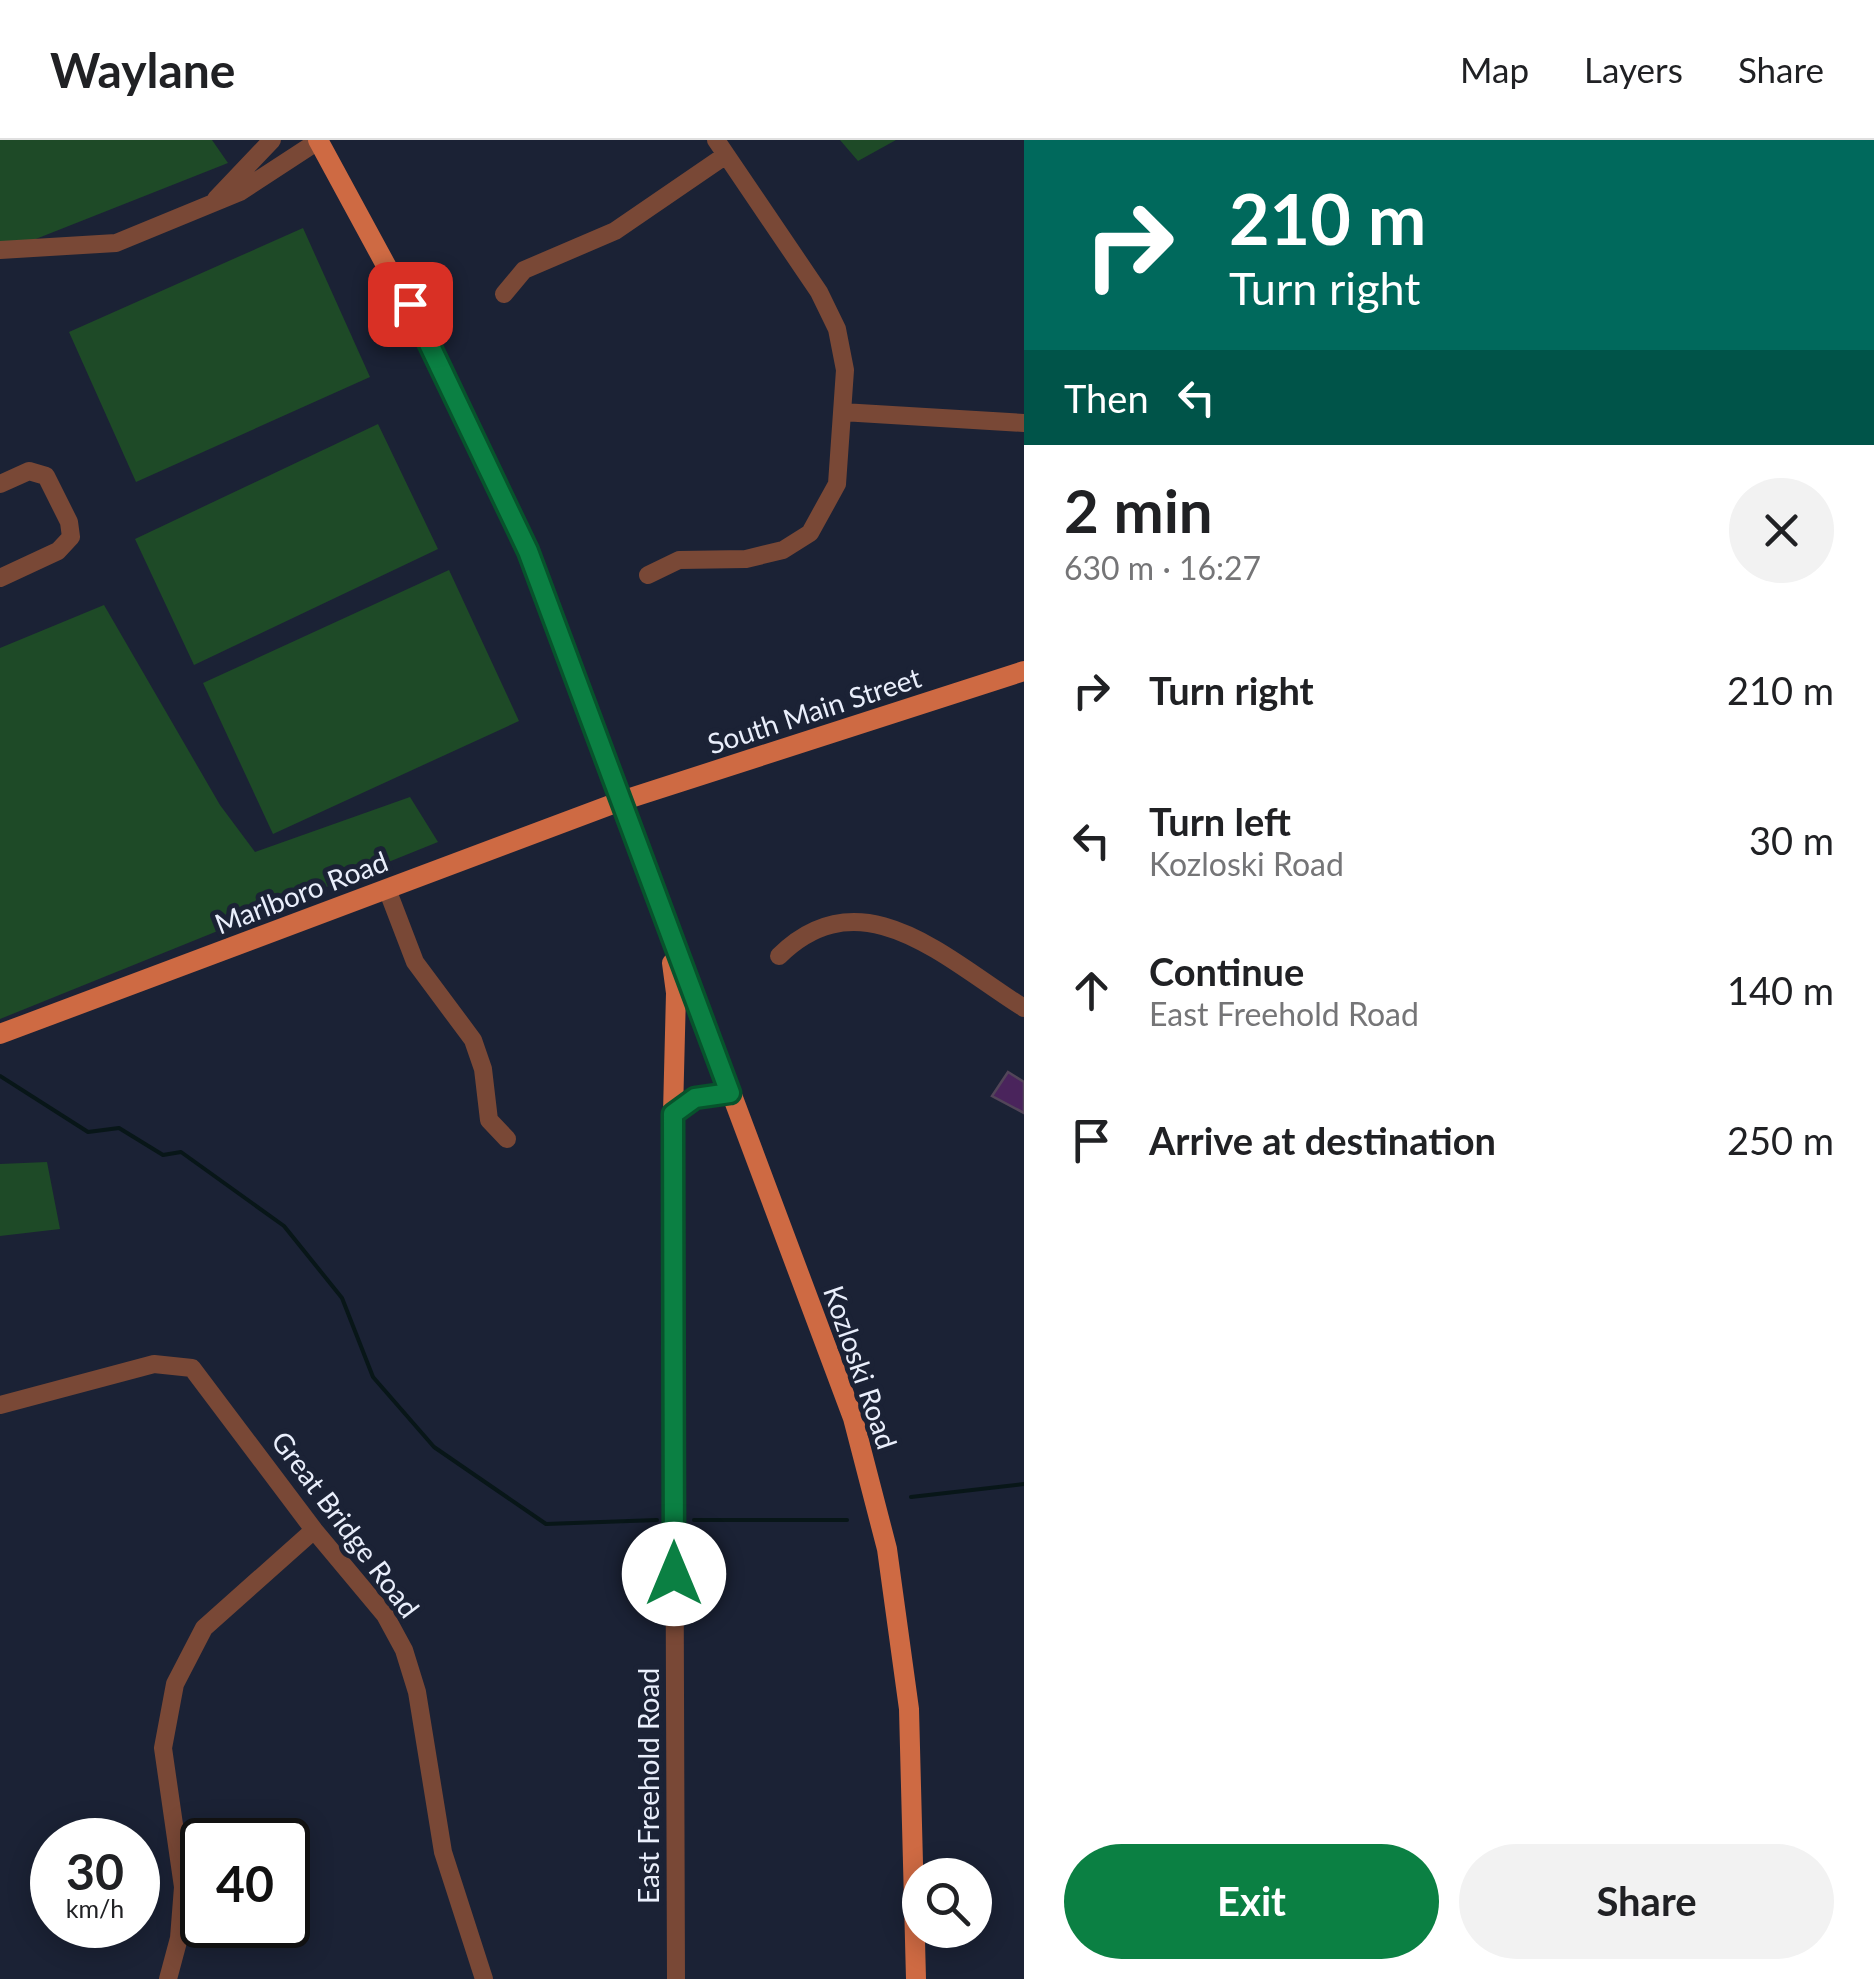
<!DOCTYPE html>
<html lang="en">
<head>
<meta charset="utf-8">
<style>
	body { margin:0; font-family:Lato,sans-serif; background:#f2f2f2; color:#202124; height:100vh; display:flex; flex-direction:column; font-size:38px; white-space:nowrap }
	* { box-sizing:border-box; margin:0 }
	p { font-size:32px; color:#757577 }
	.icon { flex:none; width:55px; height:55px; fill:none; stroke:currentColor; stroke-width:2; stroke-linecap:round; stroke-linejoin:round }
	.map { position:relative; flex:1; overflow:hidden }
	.details { display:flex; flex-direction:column; background:#fff; width:850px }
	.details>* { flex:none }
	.hud { background:#00695c; color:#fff; overflow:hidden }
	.buttons { position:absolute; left:902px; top:1718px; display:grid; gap:20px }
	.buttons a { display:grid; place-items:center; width:90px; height:90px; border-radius:50%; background:#fff; box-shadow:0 5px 25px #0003; font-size:50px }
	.speed { position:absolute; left:30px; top:1678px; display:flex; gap:20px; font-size:50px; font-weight:700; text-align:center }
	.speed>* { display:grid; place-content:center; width:130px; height:130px; border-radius:50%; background:#fff; box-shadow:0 5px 25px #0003; line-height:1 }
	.speed small { font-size:25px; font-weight:400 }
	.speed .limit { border:5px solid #111; border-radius:15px; background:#fff; color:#111 }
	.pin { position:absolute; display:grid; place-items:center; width:85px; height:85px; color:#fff; margin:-42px; border-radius:20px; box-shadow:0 5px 15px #0006 }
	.me { position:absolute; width:110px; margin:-55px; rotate:0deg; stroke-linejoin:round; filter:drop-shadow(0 0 8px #0008) }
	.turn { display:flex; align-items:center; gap:35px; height:210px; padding:0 40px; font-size:45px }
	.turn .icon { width:130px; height:130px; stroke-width:2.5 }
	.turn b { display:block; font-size:70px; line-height:85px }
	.then { display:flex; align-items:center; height:95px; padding:0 40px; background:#0003; gap:20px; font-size:38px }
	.round { display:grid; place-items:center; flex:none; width:105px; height:105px; border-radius:52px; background:#f2f2f2 }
	.summary { display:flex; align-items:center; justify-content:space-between; height:170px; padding:0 40px }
	h1 { font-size:60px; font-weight:700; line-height:75px }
	.action { display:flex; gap:20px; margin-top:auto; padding:20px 40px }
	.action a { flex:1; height:115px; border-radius:60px; background:#0b8043; color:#fff; font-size:40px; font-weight:700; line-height:115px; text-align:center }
	.action a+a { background:#f2f2f2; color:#202124 }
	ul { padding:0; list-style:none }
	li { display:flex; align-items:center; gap:30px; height:150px; padding:0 40px }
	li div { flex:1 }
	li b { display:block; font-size:38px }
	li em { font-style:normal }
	header { display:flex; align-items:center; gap:60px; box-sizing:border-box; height:140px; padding:0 50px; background:#fff; border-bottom:2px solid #e0e0e0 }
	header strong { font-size:48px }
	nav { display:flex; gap:55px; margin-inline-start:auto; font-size:35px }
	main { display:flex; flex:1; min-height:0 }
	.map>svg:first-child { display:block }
	.green { fill:#1e4a27 }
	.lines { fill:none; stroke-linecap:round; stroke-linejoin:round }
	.stream { stroke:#081618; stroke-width:4 }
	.building { fill:#4a245c; stroke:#524559; stroke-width:2.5 }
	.minor { stroke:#794836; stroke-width:18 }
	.major { stroke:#ce6a43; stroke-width:20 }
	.route-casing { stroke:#07532c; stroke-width:25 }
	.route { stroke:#0b8043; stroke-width:18 }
	.labels { text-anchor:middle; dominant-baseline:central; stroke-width:10; stroke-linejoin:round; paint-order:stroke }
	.street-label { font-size:28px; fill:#e9eefb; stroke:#1b2235 }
</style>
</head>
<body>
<header>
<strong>Waylane</strong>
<nav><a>Map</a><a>Layers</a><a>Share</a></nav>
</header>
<main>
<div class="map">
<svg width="1024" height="1839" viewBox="0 0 1024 1839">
	<rect width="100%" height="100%" fill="#1b2235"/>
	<path class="green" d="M0 0H212L228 23 13 108H0Z
		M840 0H896L858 21Z
		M303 88 370 237 136 342 69 192Z
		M378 284 438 409 194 525 135 399Z
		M449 430 519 581 273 694 203 543Z
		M104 465 220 665 255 712 410 657 438 702 0 879V508Z
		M47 1022 60 1089 0 1096V1024Z"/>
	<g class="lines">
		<path class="stream" d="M0 936 88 992 119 988 163 1015 181 1012 284 1086 342 1158 373 1237 434 1307 546 1384 657 1380
			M911 1357 1024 1344
			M694 1380H847"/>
	</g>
	<path class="building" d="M1008 932 1024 942V973L992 956Z"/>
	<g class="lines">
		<path class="minor" d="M216 59 272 0
			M0 110 116 103 240 52 318 1
			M504 154 524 130 615 91 726 15
			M842 272 1024 283
			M0 344 29 331 46 336 69 382 71 397 58 411 0 438
			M648 435 679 420 746 419 783 410 810 393 837 344 845 230 837 189 819 152 716 0
			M387 749 415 822 473 900 483 929 489 980 507 999
			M779 816C862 734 947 820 1024 868
			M673 973 676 1839
			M0 1265 154 1224 192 1228 314 1390 385 1475 404 1510 417 1552 443 1712 484 1839
			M168 1839 179 1798 183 1747 163 1608 175 1544 204 1488 314 1390"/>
		<path class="major" d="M318 0 439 223 528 411 853 1278 887 1409 909 1569 916 1839
			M672 823 676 853 673 973
			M0 894 621 661 1024 531
			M673 973 695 958 730 953"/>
	</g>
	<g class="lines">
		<defs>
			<path id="route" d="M410 164 528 411 730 953 695 958 673 974 674 1434"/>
		</defs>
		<use href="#route" class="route-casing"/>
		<use href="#route" class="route"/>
	</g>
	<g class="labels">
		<g class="street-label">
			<text transform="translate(814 570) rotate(-18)">South Main Street</text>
			<text transform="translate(301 752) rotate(-21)">Marlboro Road</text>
			<text transform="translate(861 1227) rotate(71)">Kozloski Road</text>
			<text transform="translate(346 1384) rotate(53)">Great Bridge Road</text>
			<text transform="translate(648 1646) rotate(-90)">East Freehold Road</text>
		</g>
	</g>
</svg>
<div class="buttons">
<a><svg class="icon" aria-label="search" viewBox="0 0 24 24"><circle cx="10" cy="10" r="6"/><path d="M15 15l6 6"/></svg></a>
</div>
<div class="speed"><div>30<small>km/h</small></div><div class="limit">40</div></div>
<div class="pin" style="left:410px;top:164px;background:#d93025"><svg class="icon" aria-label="arrive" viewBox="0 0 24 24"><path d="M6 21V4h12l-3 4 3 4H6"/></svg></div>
<svg class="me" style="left:674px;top:1434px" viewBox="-20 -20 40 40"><circle r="19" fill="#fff"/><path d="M0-13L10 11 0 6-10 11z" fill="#0b8043"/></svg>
</div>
<section class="details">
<div class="hud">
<div class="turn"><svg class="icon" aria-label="right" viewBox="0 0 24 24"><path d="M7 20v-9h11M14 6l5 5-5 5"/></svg><div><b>210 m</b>Turn right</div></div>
<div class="then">Then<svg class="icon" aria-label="left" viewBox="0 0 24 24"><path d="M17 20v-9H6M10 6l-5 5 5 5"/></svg></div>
</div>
<div class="summary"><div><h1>2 min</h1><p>630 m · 16:27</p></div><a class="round"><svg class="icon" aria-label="close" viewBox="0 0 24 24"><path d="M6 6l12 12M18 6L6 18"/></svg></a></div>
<ul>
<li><svg class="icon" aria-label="right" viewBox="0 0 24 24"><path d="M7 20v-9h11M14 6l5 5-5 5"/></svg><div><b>Turn right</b></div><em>210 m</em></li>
<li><svg class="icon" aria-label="left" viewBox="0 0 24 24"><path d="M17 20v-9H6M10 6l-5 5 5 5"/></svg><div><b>Turn left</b><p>Kozloski Road</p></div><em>30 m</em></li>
<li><svg class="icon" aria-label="ahead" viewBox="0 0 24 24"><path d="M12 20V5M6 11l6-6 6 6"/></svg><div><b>Continue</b><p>East Freehold Road</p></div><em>140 m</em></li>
<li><svg class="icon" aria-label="arrive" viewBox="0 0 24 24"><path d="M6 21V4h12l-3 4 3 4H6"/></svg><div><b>Arrive at destination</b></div><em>250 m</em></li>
</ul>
<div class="action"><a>Exit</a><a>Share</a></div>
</section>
</main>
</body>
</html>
